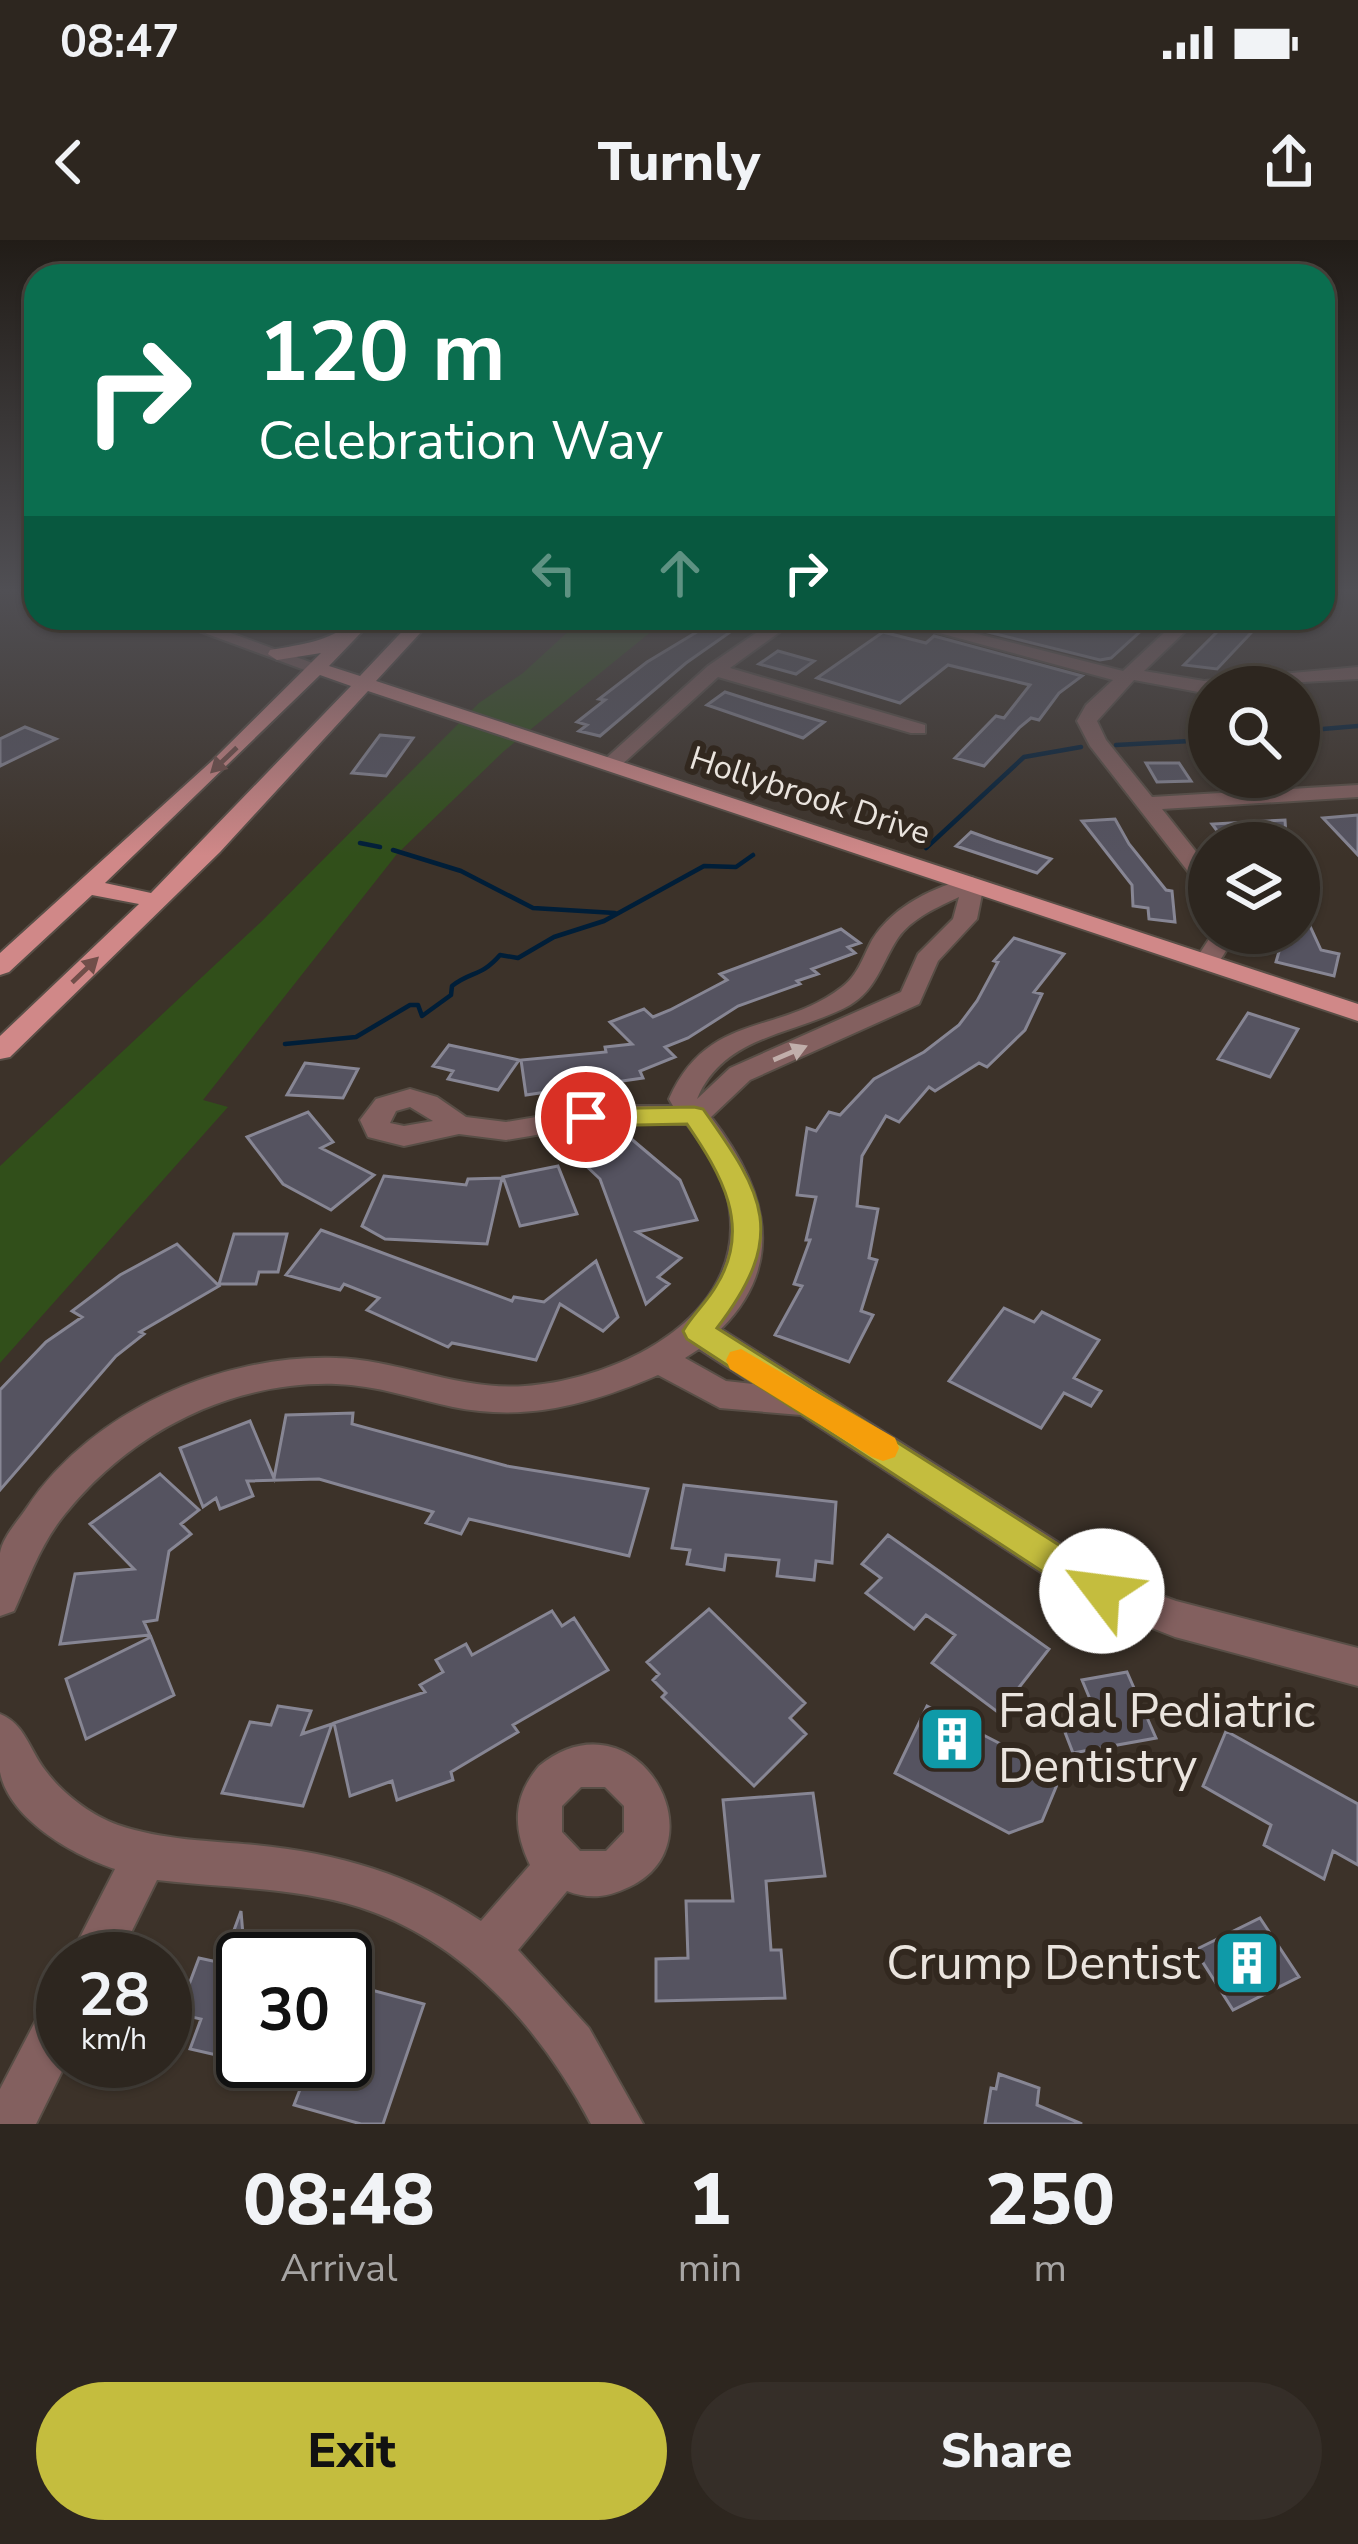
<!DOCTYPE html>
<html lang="en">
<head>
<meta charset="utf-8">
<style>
	body { margin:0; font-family:"Nunito Sans",sans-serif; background:#352e28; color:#f1f3f6; height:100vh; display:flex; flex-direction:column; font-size:45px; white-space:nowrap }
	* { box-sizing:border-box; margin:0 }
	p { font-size:39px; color:#a7a5a4 }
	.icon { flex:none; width:66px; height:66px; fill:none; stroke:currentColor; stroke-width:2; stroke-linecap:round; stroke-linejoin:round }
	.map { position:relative; height:1884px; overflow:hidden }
	.side { display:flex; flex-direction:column; background:#2d261f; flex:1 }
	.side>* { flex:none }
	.hud { position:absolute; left:24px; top:24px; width:1311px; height:366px; border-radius:36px; box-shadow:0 3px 9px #0004,0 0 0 3px #48433d; background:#0b6e4f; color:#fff; overflow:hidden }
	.controls { position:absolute; left:1188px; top:426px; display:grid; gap:24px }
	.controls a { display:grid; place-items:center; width:132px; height:132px; border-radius:50%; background:#2d261f; box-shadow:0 3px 9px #0004,0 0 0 3px #48433d; font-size:60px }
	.speed { position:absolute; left:36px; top:1692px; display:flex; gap:24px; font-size:60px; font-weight:700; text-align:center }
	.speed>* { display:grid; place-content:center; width:156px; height:156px; border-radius:50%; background:#2d261f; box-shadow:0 3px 9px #0004,0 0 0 3px #48433d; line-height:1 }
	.speed small { font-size:30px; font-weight:400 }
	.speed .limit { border:6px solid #111; border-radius:18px; background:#fff; color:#111 }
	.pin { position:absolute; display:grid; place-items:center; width:102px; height:102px; color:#fff; margin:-51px; border:6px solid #fff; border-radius:50%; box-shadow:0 3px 12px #0007 }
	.me { position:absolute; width:132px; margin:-66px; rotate:300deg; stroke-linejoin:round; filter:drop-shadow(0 0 9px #0008) }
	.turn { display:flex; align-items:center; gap:42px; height:252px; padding:0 36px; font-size:54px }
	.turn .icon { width:156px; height:156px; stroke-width:2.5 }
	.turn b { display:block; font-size:84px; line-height:102px }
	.lanes { display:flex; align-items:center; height:114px; padding:0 36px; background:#0003; justify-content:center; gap:60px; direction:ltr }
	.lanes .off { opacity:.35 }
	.eta { display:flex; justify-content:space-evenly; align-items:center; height:204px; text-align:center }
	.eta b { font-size:72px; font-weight:800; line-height:84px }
	.action { display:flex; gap:24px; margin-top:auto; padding:24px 36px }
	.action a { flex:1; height:138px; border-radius:72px; background:#c4bd3e; color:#111; font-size:48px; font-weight:800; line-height:138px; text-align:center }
	.action a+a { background:#352e28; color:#f1f3f6 }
	.status { display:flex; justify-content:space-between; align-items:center; height:84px; padding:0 60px; background:#2d261f; direction:ltr }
	.status svg { height:33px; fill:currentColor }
	header { display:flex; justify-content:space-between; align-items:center; height:156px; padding:0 36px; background:#2d261f; font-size:54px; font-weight:800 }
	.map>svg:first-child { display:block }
	.green { fill:#314f1a }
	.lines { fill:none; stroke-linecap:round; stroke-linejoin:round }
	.stream { stroke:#001e38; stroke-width:4.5 }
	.building { fill:#555360; stroke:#878694; stroke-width:3 }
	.minor-casing { stroke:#584e46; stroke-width:4 }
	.major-casing { stroke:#584e46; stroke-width:4 }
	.minor { fill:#83605f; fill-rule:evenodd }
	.major { fill:#d08888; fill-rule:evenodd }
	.oneway { fill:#714e49 }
	.oneway2 { fill:#c1afab }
	.route { fill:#c4bd3e; stroke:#7f7b28; stroke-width:3 }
	.slow { fill:#f59e0b }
	.labels { text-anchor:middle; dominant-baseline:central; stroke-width:12; stroke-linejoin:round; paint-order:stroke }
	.far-street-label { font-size:33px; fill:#eae4de; stroke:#32281f }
	.near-poi-label { font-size:48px; fill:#eae4de; stroke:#32281f; text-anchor:start }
</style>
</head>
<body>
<div class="status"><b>08:47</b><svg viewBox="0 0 49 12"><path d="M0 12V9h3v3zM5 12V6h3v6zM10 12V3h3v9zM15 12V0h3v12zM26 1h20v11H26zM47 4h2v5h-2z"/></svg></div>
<header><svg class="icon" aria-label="back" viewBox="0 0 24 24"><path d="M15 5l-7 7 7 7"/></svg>Turnly<svg class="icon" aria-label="share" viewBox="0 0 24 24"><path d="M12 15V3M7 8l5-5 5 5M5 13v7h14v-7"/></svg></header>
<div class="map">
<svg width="1358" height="1884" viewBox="0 0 1358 1884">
	<rect width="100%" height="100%" fill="#3c3229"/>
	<path class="green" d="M583 378H668L504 511 397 614 203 860 228 867 0 1123V926L263 680 479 463 523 433Z"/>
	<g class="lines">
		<path class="stream" d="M1299 491 1358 486
			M1116 505 1209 500
			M360 603 380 607
			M926 608 1024 517 1081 507
			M393 610 461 631 533 668 615 673
			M285 804 356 797 410 765H418L422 776 451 755 452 746C471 731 481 737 500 715L518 718 554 697 604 681 704 626 736 627 753 615"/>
	</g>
	<path class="building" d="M720 378 743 383 686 423 600 496 579 491 587 485 577 482 605 460 599 459 647 422Z
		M959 378H998L1039 388 1040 378H1155L1111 418 1100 420 952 383Z
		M1231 378H1265L1217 429 1184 425Z
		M883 392 926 403 934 396 1082 436 1059 453 1039 480 1031 478 1020 487 984 526 955 518 996 476 1004 478 1030 445 948 425 900 463 817 438Z
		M778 411 814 421 796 434 759 424Z
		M725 452 766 465 824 482 803 498 707 465Z
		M25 487 56 499 0 526V499Z
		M380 495 413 498 386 536 352 533Z
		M1146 523H1179L1191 541 1157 542Z
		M1358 575V615L1323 578Z
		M1115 579 1129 604 1166 650 1172 651 1175 682 1149 679 1148 668 1133 666 1132 645 1082 581Z
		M1285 580 1286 596 1224 600 1212 584Z
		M971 592 996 601 1051 619 1037 633 956 606Z
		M1299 662 1321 710 1339 714 1334 736 1276 722 1284 694 1299 697Z
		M841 689 860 703 848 707 855 713 812 729 818 734 797 741 800 744 738 766 688 798 665 807 675 817 640 831 643 838 526 855 521 820 606 812 605 807 632 804 610 782 644 769 653 777 670 770 727 740 720 734Z
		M1014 698 1064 714 1034 752 1042 754 1025 790 987 827 979 823 935 851 929 847 899 882 886 876 862 916 857 966 878 969 869 1018 877 1020 861 1071 873 1075 849 1122 775 1095 802 1046 794 1044 810 1000H806L816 957 797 955 807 888 816 891 829 872 840 875 874 839 924 812 959 785 977 761 998 722 994 721Z
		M1248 773 1298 789 1270 837 1218 819Z
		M449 805 519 820 498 850 448 839 453 831 433 826Z
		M305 823 358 829 343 858 287 855Z
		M308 872 333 902 321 908 374 935 331 970 283 944 247 897Z
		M629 897 680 940 697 980 637 992 681 1018 658 1037 669 1044 646 1064 600 939 581 921Z
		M558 926 577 974 520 986 503 937Z
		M384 936 466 945 468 939 502 938 487 1004 385 999 362 986Z
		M321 990 512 1061 514 1057 544 1062 596 1021 618 1077 603 1091 560 1064 536 1120 452 1103 448 1107 367 1070 379 1058 344 1044 340 1050 286 1035Z
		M234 994H287L278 1032H259L256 1044H219Z
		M177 1004 219 1046 140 1092 144 1094 116 1116 0 1250V1150L46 1102 82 1077 72 1071 120 1035Z
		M1004 1068 1034 1082 1042 1072 1099 1100 1074 1138 1101 1151 1091 1166 1064 1153 1041 1188 949 1141Z
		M353 1173 352 1184 507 1226 648 1249 629 1316 469 1279 461 1294 426 1283 433 1272 319 1239 247 1241 253 1256 220 1269 216 1258 203 1267 180 1208 250 1181 274 1238 286 1175Z
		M160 1234 199 1270 181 1284 191 1294 169 1311 157 1380 144 1382 150 1395 60 1404 75 1334 134 1329 90 1284Z
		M684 1245 836 1262 832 1323 816 1321 814 1340 777 1336 779 1320 726 1315 724 1330 687 1324 690 1310 672 1308Z
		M888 1295 1049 1409 999 1473 932 1423 955 1395 926 1375 914 1389 866 1353 881 1338 862 1324Z
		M709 1369 805 1463 790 1478 806 1494 754 1546 662 1457 666 1453 653 1440 659 1434 647 1422Z
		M552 1371 562 1386 574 1378 608 1430 513 1485 518 1492 451 1532 453 1540 397 1560 392 1541 350 1556 334 1483 425 1452 420 1445 443 1432 436 1420 466 1404 472 1415Z
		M151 1397 174 1455 86 1499 66 1439Z
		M1127 1432 1156 1498 1073 1513 1061 1482 1097 1476 1082 1440Z
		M278 1466 311 1471 302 1494 332 1484 303 1566 222 1553 250 1482 271 1485Z
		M927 1466 1061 1535 1042 1581 1009 1593 895 1533Z
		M1226 1491 1358 1564V1625L1333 1611 1324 1639 1264 1605 1271 1585 1203 1546Z
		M813 1553 825 1636 766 1641 771 1710H781L785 1758 656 1761V1719L688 1718 686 1661H733L723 1560Z
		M241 1671 243 1695 321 1711 320 1719H243V1821L190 1809 201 1779 178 1774 199 1718 222 1723Z
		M1260 1678 1299 1737 1233 1770 1195 1710Z
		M345 1743 424 1764 383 1884H361L294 1865 311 1821H345Z
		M999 1834 1039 1848 1037 1865 1082 1884H985L991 1848 996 1849Z"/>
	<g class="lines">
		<defs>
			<path id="minor" d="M164 378H190L326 428 310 432Z
				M778 378H799L730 428 925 485V493H911L718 437 617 529H603V521L708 426Z
				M884 378H914L1123 431 1180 378H1199L1144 431 1204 441 1358 427V439L1209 447 1204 453 1134 440 1097 481 1106 500 1152 557 1358 545V557L1162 569 1209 628V650L1201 648 1090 506 1077 481 1086 465 1113 440Z
				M972 637 984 644 977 679 938 721 919 764 750 840 711 877C763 944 790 1020 721 1089L1116 1339 1176 1361 1358 1408V1446L1175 1397 1088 1363 801 1175 720 1168 658 1135C591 1164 526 1182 453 1167 415 1159 376 1145 336 1144 230 1141 131 1192 65 1274 41 1303 29 1338 14 1371L0 1376C0 1357 0 1332 0 1313 3 1296 19 1280 28 1266 93 1170 223 1114 336 1118 400 1120 460 1151 525 1146 623 1139 756 1072 727 955 721 928 703 906 687 884H601L506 900 459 894 404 906 368 897 360 880 376 859 410 849 437 857 466 877 506 882 601 866H673L669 859C708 771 779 796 842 747 858 735 863 717 872 700 893 666 934 647 972 637ZM959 657 953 679 918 714 901 752 730 828 697 859C724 794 796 795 850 765 877 749 882 722 898 698 912 678 938 667 959 657ZM410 867 433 881 404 886 390 883 396 871ZM699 1109 753 1144 726 1141 685 1118Z
				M1213 693H1237L1216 727H1198L1194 722Z
				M0 1474C25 1484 29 1509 45 1530 62 1553 90 1575 118 1585 162 1600 210 1601 255 1605 338 1613 412 1635 481 1681L530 1625C513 1589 512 1558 539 1526 635 1448 724 1603 629 1647 608 1657 590 1660 567 1651L518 1710 589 1788 643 1884H591C542 1790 463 1700 359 1667 295 1647 224 1648 157 1640L118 1719H69L115 1629C73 1615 9 1579 0 1532 0 1514 0 1492 0 1474ZM581 1547H605L624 1566V1592L606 1611H580L562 1592V1566Z
				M63 1754V1821H67L36 1884H0V1849L46 1761Z"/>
			<path id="major" d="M356 378H375L329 426 360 436 415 378H434L376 441 1358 764V781L368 451 220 612 10 817 0 819V796L139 664 92 655 9 732 0 735V713L213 520 321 413 277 420 268 414 270 410C303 404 332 402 356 378ZM320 435 351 446 151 653 105 643Z"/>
		</defs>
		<use href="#minor" class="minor-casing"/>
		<use href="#major" class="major-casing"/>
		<use href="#minor" class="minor"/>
		<use href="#major" class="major"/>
	</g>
	<defs><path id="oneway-solid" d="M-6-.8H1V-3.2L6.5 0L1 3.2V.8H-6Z" transform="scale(3)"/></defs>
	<g class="oneway">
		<use href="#oneway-solid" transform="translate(224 520) rotate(136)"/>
		<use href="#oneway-solid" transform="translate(85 730) rotate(-44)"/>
	</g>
	<use class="oneway2" href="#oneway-solid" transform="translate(790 813) rotate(-23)"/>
	<linearGradient id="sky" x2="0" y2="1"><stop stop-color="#211c17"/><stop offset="0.57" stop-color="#504f54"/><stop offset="1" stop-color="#504f54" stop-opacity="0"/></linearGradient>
	<rect width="1358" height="616" fill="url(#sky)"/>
	<path class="route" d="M694 867 703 869C765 956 788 995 717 1088L1114 1340 1120 1351 1114 1362 1102 1366 1089 1362 687 1099 683 1091C692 1075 707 1062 716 1046 753 987 721 934 687 884L586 886 573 877 586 869Z"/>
	<path class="slow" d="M741 1109 895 1198 899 1208 895 1217 883 1221 872 1217 730 1129 726 1120 730 1112Z"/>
	<defs>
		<symbol id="building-square" viewBox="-11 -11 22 22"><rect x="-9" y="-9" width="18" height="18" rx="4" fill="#0f9aa8" stroke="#32281f"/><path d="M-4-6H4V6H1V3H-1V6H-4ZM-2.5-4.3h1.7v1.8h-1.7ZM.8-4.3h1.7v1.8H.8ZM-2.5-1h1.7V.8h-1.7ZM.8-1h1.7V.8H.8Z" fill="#fff"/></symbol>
	</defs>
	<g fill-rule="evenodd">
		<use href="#building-square" x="914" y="1461" width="76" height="76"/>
		<use href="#building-square" x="1209" y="1685" width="76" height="76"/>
	</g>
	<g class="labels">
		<g class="far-street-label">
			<text transform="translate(810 556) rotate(18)">Hollybrook Drive</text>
		</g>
		<g class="near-poi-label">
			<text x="998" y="1471">Fadal Pediatric<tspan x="998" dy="55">Dentistry</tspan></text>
			<text x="1200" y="1723" text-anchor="end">Crump Dentist</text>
		</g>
	</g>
</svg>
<div class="controls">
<a><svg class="icon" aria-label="search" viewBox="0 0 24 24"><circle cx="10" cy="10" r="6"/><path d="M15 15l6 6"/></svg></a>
<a><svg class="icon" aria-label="layers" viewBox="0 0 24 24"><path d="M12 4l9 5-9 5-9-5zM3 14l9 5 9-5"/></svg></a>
</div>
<div class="speed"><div>28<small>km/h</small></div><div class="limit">30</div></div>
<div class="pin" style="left:586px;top:877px;background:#d93025"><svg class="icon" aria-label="arrive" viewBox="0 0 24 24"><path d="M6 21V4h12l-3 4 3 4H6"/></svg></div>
<svg class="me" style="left:1102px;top:1351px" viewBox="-20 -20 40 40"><circle r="19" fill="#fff"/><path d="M0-13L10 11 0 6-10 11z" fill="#c4bd3e"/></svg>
<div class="hud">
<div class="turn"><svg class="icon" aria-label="right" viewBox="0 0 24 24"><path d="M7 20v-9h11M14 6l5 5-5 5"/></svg><div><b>120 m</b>Celebration Way</div></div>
<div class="lanes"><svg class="icon off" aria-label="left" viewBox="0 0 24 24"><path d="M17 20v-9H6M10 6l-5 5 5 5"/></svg><svg class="icon off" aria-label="ahead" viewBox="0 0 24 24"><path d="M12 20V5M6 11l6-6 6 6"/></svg><svg class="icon" aria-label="right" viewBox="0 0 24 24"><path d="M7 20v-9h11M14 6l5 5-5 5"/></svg></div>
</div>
</div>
<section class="side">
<div class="eta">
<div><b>08:48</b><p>Arrival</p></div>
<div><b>1</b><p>min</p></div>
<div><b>250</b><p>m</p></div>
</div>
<div class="action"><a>Exit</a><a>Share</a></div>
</section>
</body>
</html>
